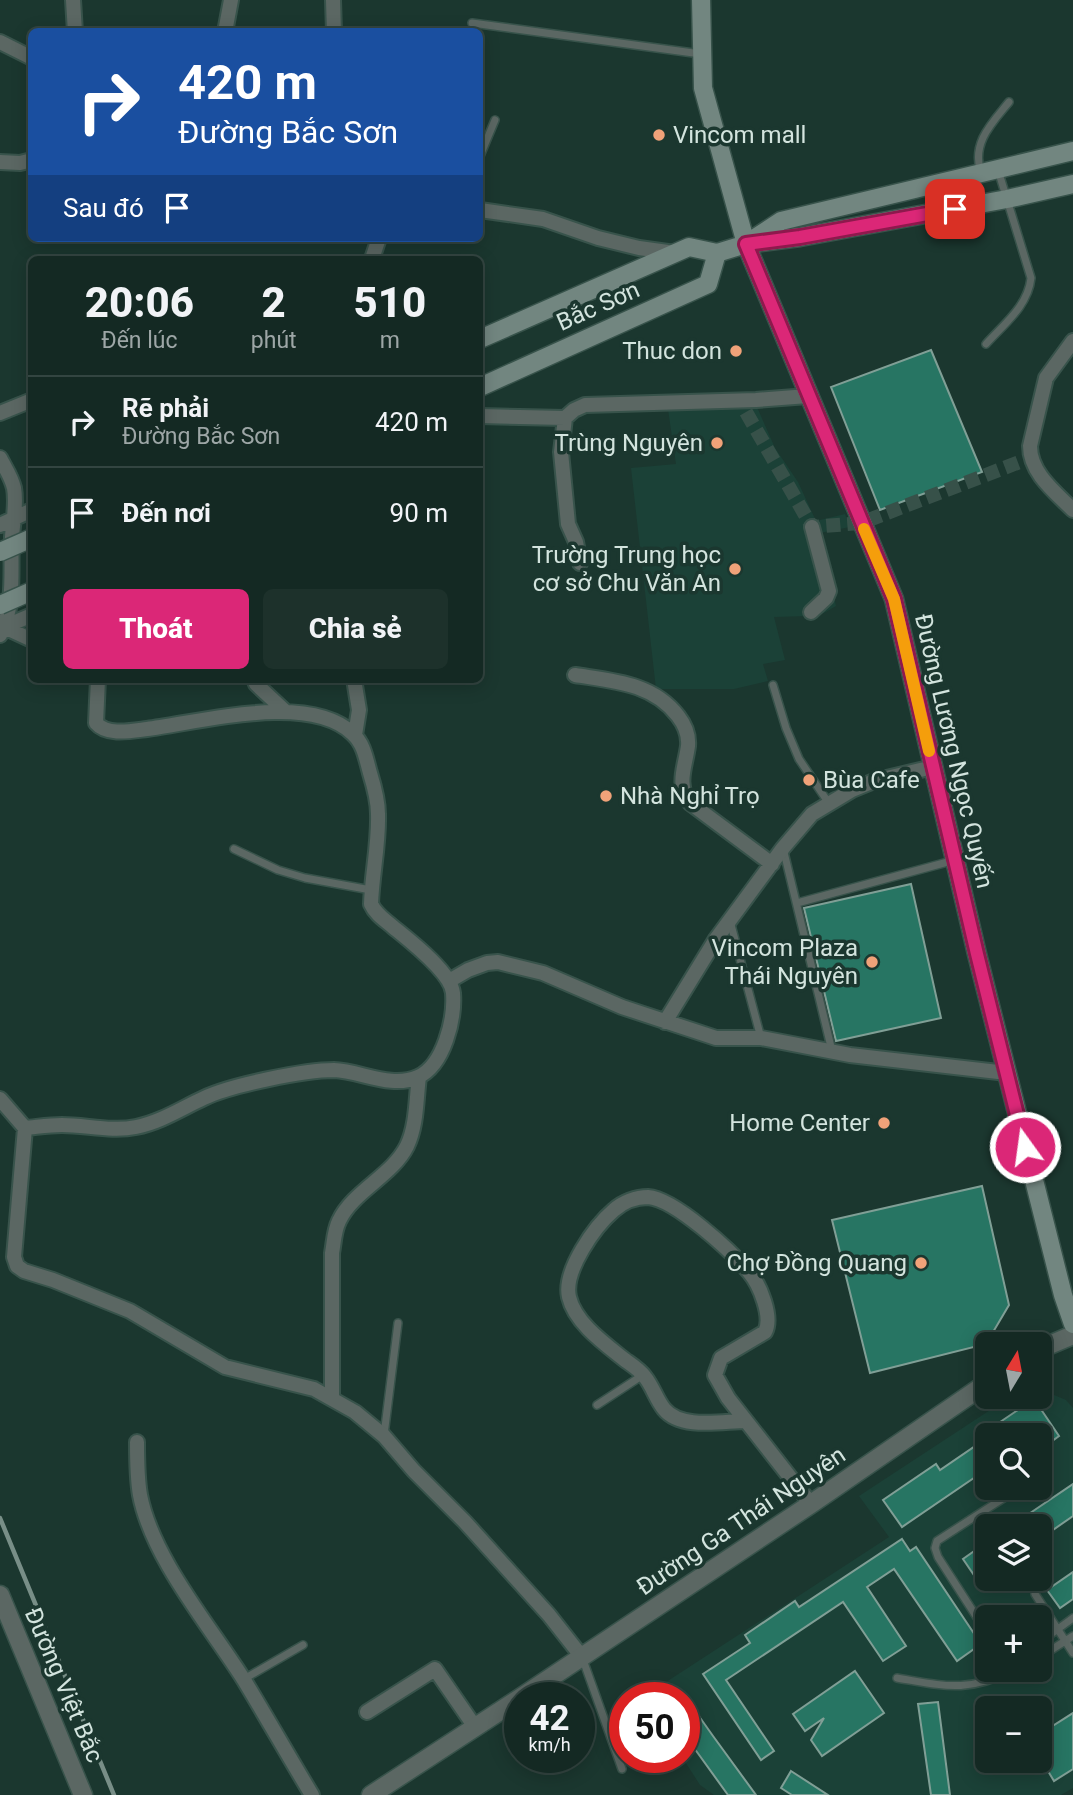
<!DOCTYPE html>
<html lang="vi">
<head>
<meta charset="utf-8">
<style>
	body { margin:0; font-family:Roboto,sans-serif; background:#1d312b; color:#f1f3f6; height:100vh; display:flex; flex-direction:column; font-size:26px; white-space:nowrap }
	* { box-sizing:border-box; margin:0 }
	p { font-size:23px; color:#9da6a6 }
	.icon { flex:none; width:38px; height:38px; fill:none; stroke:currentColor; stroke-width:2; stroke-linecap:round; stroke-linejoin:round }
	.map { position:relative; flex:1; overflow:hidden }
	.sheet { position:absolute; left:28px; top:256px; width:455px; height:427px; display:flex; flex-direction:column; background:#142923; border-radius:10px; box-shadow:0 4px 18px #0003,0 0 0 2px #334541 }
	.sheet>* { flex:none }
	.top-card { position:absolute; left:28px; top:28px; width:455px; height:214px; border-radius:10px; box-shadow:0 4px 18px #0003,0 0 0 2px #334541; background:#1a4fa0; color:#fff; overflow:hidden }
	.needle { width:46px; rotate:10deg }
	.tools { position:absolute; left:975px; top:1332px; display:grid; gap:14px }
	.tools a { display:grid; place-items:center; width:77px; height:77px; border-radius:10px; background:#142923; box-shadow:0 4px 18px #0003,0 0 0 2px #334541; font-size:35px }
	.speed { position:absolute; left:504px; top:1682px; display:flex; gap:14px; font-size:35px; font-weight:700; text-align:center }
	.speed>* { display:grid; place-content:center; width:91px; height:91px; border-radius:50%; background:#142923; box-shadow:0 4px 18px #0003,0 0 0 2px #334541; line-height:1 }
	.speed small { font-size:18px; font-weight:400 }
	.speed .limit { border:10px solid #d22; background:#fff; color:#111 }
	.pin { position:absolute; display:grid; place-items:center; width:60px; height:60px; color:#fff; margin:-30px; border-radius:14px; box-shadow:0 4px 10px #0006 }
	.me { position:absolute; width:77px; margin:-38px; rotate:346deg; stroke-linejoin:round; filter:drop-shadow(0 0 5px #0008) }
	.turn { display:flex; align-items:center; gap:24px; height:147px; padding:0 35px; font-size:32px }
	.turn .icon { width:91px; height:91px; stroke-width:2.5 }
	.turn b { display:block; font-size:49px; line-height:60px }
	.then { display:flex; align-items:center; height:66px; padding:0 35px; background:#0003; gap:14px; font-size:26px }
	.eta { display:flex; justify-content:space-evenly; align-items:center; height:119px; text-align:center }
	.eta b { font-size:42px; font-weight:800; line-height:49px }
	.cta { display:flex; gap:14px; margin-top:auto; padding:14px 35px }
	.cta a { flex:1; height:80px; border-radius:10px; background:#db2777; color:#fff; font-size:28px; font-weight:800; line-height:80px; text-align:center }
	.cta a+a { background:#1d312b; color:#f1f3f6 }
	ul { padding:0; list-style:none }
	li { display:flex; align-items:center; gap:21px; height:91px; padding:0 35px; border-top:2px solid #334541 }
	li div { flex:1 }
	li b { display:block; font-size:26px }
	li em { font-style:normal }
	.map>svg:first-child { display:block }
	.built { fill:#1b4137; fill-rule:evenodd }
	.building { fill:#277563; stroke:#809f96; stroke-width:2 }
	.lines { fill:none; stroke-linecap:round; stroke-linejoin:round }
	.minor-tunnel { stroke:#375149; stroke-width:14; stroke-dasharray:14 7; stroke-linecap:butt }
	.service-casing { stroke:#38534b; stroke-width:10 }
	.minor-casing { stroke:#38534b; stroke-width:18 }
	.tertiary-casing { stroke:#38534b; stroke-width:21 }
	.secondary-casing { stroke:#38534b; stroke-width:21 }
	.service { stroke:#5b6763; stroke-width:7 }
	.minor { stroke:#5b6763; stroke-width:14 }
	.tertiary { stroke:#5b6763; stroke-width:18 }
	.secondary { stroke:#728680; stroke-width:18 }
	.rail { stroke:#788e87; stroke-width:4.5 }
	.secondary-bridge-casing { stroke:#38534b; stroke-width:21; stroke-linecap:butt }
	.secondary-bridge { stroke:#728680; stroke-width:18 }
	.route-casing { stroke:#8e194d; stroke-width:18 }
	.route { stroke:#db2777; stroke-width:12 }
	.slow { stroke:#f59e0b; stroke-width:12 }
	.poi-dot { fill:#f0a279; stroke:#1b372f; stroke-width:2.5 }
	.labels { text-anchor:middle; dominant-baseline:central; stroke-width:7; stroke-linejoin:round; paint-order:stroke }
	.poi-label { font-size:24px; fill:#d3e4de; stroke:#1b372f; text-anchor:end }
	.street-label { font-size:24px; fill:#d3e4de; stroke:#1b372f }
</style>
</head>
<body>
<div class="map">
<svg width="1073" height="1795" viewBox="0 0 1073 1795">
	<rect width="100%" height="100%" fill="#1b372f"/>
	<path class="built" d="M757 407 775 448 798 482 816 521 845 514 850 527 820 533 836 606 824 613 809 616 774 617 785 660 763 664 768 681 734 689H656L631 468 676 464 668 409Z
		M1040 1389 1066 1400 1073 1408V1788L1061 1795H714L700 1785 682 1757H684V1698L662 1697 660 1686 889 1537 859 1496 1010 1397 1040 1396ZM987 1435H1040V1488H987ZM987 1526H1040V1578H987ZM987 1617H1040V1670H987ZM987 1708H1040V1760H987Z"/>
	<path class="building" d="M931 350 982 472 880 510 831 387Z
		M911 884 941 1018 836 1041 804 908Z
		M982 1186 1009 1305 986 1344 870 1373 832 1220Z
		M1034 1399 1059 1436 1040 1450V1435H981Z
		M987 1438V1469L902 1527 883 1500 936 1464 940 1470Z
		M1073 1484V1516L1040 1539V1526H1011Z
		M902 1539 910 1551 916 1547 981 1644 957 1661 894 1569 867 1587 906 1646 883 1661 843 1602 726 1680 774 1751 761 1760 703 1674 750 1643 745 1635 795 1601 799 1607Z
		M987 1542V1574L978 1581 963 1559Z
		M1073 1572V1599L1060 1608 1047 1590Z
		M855 1671 884 1713 822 1756 811 1740 824 1718 805 1731 793 1714Z
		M684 1695 713 1736 756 1795H728L684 1734Z
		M938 1702 950 1795H931L918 1704Z
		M1073 1713V1769L1054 1781 1040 1758V1734Z
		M791 1771 828 1795H792L781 1788Z"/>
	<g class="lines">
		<path class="minor-tunnel" d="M746 412 812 527 861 523 1030 458"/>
		<defs>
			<path id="service" d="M472 23 701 54
				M480 156 495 120
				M981 173C971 143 992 123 1009 102
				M986 344C1004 324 1028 306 1031 278L998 170
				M773 685 786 728 799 759 828 802
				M783 848 832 1051
				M234 849 278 870 305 878 371 890
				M797 903 955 860
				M730 921 761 1038
				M597 1405 643 1375
				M384 1435 398 1323
				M1035 1594 1073 1653
				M987 1633 938 1557 935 1548 937 1541 1013 1492
				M1040 1642 1073 1618
				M582 1657 622 1769
				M1040 1657 1073 1636
				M897 1678C945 1686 968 1693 1013 1670
				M244 1679 303 1645"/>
			<path id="minor" d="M73 0 75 32
				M333 0 334 32
				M225 32 231 0
				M0 42 32 58
				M0 162 20 163 32 160
				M480 210 543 219 598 238 639 248 675 253
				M372 259 379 238
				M1073 341 1046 378 1030 446C1030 473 1055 492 1073 510
				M0 413 32 400
				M480 416 565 418
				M0 458C5 468 11 476 14 488 17 504 13 521 12 537 10 571 16 603 0 635
				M0 525 32 510
				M580 563 576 542 568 524 561 452 565 418 574 410 585 405 756 400 808 396
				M811 612 826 598 829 591 812 527
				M4 627 32 640
				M4 627 32 615
				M575 675C613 681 653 683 678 716 685 725 689 735 688 746 685 768 676 784 690 803L772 864
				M254 679 256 684 286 712
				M354 679 359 710 355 735
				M449 981 468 970 487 963 498 962 543 973 622 1007 716 1038H761L850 1055 1007 1073
				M665 1022 716 939 783 848 812 814 852 790 874 781 933 767
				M0 1099 25 1128 14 1257 17 1266 24 1271 53 1280 130 1311 225 1367 314 1389 355 1412 384 1436 414 1471 465 1522 549 1615 582 1657
				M25 1128C37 1127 49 1125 62 1125 86 1125 112 1132 136 1127 161 1122 182 1108 204 1098 231 1085 305 1070 334 1070 361 1071 391 1089 418 1077 444 1065 455 1019 453 993 451 972 409 940 393 927 385 920 376 915 371 904 372 874 379 844 378 814 378 800 374 786 370 773 366 759 364 744 353 734 310 692 201 722 147 729 131 731 107 736 96 723L98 679
				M332 1398V1253C334 1243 334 1231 339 1221 353 1191 392 1176 407 1146 417 1125 416 1099 419 1077
				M746 1421C723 1421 681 1430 664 1409 656 1399 653 1387 645 1377 640 1370 632 1365 625 1360 605 1344 575 1323 569 1297 563 1271 595 1226 614 1210 623 1202 636 1197 648 1197 675 1199 731 1251 749 1272 760 1285 773 1317 765 1332L721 1358 715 1375 728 1398 811 1504
				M137 1442C137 1459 137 1478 140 1495 152 1558 210 1626 244 1680 267 1718 289 1757 312 1795
				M367 1712 435 1669 475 1727"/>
			<path id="tertiary" d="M1040 1349 1073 1335
				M0 1595 83 1795
				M520 1698 811 1504 987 1383
				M371 1795 520 1698"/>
			<path id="secondary" d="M701 0 703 88 746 244 894 599 977 954 1063 1295 1073 1324
				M752 240 781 221 1073 151
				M480 339 689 247 717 253 746 244 800 237 1007 199 1073 184
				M480 387 708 284 717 253"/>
		</defs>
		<use href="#service" class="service-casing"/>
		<use href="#minor" class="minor-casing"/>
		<use href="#tertiary" class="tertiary-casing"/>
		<use href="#secondary" class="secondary-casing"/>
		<use href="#service" class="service"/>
		<use href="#minor" class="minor"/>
		<use href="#tertiary" class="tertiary"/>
		<use href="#secondary" class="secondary"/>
		<path class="rail" d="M0 1518 114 1795"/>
		<defs>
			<path id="secondary-bridge" d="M0 552 32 538
				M0 605 32 591"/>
		</defs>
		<use href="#secondary-bridge" class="secondary-bridge-casing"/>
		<use href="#secondary-bridge" class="secondary-bridge"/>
	</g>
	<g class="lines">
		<defs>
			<path id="route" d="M955 209 800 237 746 244 894 599 977 954 1025 1147"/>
		</defs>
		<use href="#route" class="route-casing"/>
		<use href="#route" class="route"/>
		<path class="slow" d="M864 529 894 599 929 751"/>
	</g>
	<g class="poi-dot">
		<circle cx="659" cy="135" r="7"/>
		<circle cx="736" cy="351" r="7"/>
		<circle cx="717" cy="443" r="7"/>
		<circle cx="735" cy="569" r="7"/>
		<circle cx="809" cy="780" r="7"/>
		<circle cx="606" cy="796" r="7"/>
		<circle cx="872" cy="962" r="7"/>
		<circle cx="884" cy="1123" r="7"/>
		<circle cx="921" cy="1263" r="7"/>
	</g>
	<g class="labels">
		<g class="poi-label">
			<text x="673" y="135" text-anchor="start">Vincom mall</text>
			<text x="722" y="351">Thuc don</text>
			<text x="703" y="443">Trùng Nguyên</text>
			<text x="721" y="555">Trường Trung học<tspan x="721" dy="28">cơ sở Chu Văn An</tspan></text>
			<text x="823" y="780" text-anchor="start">Bùa Cafe</text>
			<text x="620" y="796" text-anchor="start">Nhà Nghỉ Trọ</text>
			<text x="858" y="948">Vincom Plaza<tspan x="858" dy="28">Thái Nguyên</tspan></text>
			<text x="870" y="1123">Home Center</text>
			<text x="907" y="1263">Chợ Đồng Quang</text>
		</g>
		<g class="street-label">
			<text transform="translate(598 306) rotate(-24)">Bắc Sơn</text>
			<text transform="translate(954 751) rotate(77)">Đường Lương Ngọc Quyến</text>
			<text transform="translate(741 1521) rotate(-34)">Đường Ga Thái Nguyên</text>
			<text transform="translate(64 1685) rotate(67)">Đường Việt Bắc</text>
		</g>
	</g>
</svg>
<div class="tools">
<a><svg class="needle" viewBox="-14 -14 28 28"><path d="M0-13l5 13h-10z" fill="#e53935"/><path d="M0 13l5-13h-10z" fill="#9da6a6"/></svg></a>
<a><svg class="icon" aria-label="search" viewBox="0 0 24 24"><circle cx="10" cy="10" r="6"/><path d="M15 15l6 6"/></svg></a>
<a><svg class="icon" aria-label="layers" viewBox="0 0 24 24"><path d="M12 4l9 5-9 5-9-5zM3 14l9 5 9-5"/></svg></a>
<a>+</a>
<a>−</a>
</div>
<div class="speed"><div>42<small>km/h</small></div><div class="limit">50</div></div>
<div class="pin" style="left:955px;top:209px;background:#d93025"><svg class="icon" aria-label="arrive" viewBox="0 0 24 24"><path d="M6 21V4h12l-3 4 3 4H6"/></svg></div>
<svg class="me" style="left:1025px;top:1147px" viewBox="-20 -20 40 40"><circle r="17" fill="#db2777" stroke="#fff" stroke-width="3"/><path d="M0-11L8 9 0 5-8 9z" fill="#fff"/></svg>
<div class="top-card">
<div class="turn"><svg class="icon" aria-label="right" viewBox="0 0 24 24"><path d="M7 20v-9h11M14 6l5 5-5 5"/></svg><div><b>420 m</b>Đường Bắc Sơn</div></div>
<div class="then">Sau đó<svg class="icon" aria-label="arrive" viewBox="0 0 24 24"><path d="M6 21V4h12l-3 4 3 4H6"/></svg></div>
</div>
<section class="sheet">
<div class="eta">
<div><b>20:06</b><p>Đến lúc</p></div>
<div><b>2</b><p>phút</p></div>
<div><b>510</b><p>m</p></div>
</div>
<ul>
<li><svg class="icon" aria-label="right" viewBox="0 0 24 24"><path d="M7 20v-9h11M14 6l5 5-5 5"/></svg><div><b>Rẽ phải</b><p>Đường Bắc Sơn</p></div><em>420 m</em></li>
<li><svg class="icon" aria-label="arrive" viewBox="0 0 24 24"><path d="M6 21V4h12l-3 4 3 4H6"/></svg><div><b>Đến nơi</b></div><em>90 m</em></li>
</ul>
<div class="cta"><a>Thoát</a><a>Chia sẻ</a></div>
</section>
</div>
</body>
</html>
